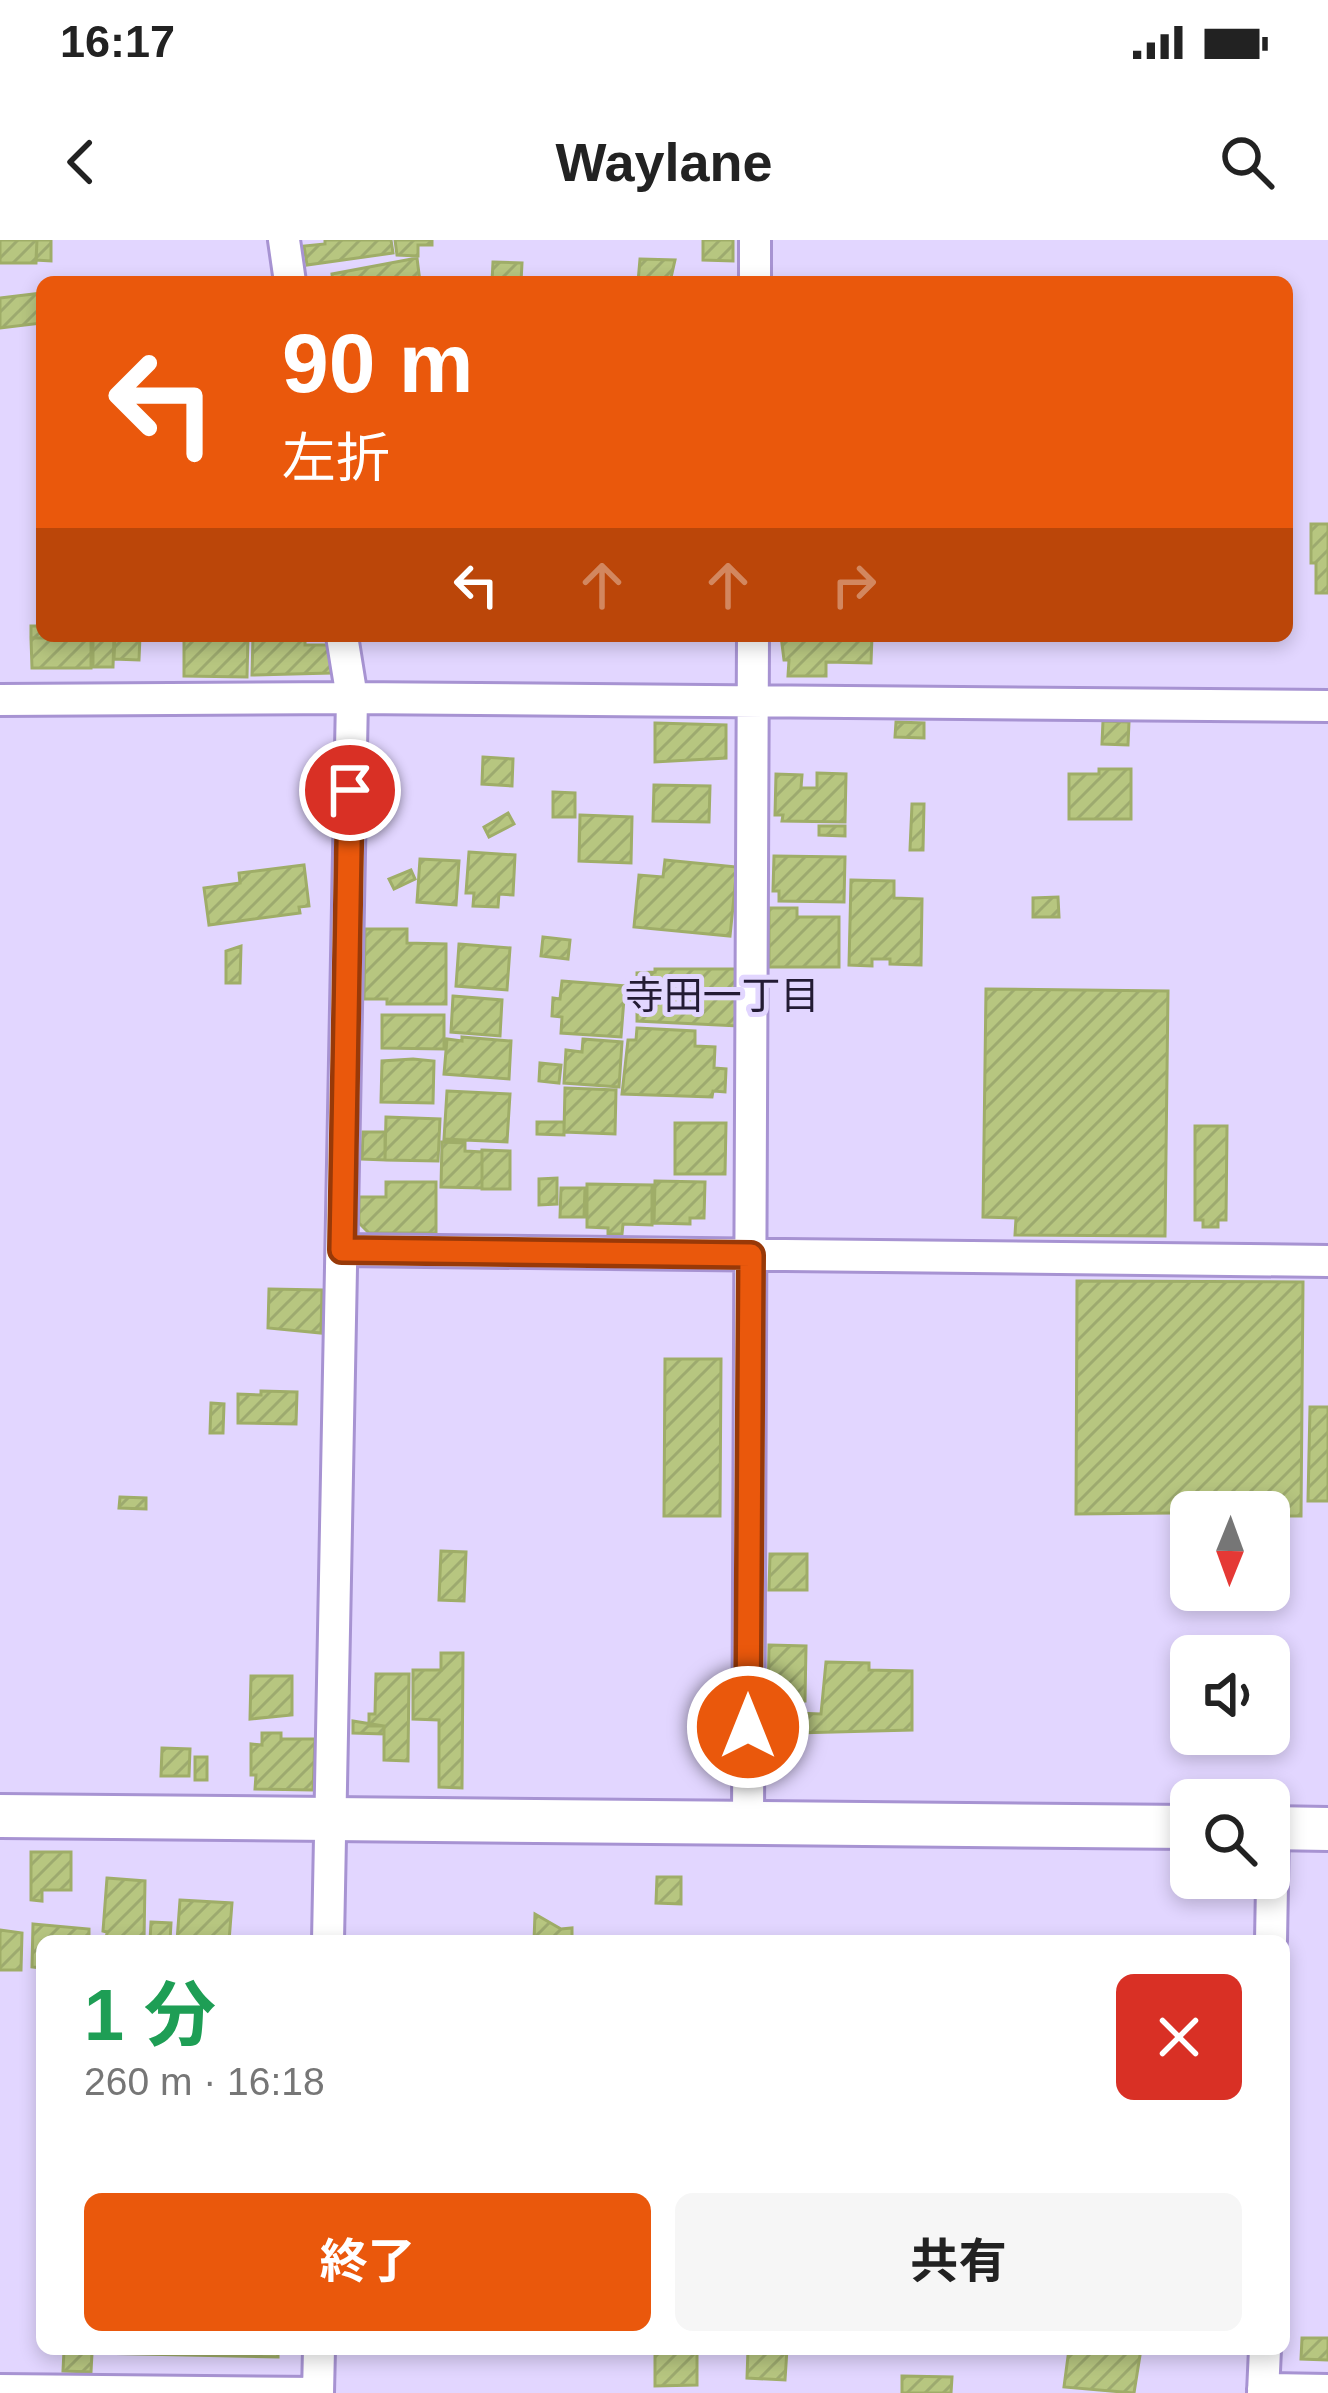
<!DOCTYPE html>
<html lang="ja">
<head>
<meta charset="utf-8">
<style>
	body { margin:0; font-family:Arial,"Noto Sans JP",sans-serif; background:#f6f6f6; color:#222; height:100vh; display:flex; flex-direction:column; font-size:45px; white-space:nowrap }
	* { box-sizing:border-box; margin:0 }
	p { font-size:39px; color:#767676 }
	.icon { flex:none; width:66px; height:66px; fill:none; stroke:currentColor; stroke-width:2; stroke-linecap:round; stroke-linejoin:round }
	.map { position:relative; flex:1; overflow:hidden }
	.sheet { position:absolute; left:36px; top:1695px; width:1254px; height:420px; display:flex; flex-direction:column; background:#fff; border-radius:18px; box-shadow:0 6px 18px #0003 }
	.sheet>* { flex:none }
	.top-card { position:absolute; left:36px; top:36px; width:1257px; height:366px; border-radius:18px; box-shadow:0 6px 18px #0003; background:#ea580c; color:#fff; overflow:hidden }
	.needle { width:78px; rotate:181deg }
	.buttons { position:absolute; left:1170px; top:1251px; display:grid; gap:24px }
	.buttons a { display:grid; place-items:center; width:120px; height:120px; border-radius:18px; background:#fff; box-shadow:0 6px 18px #0003; font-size:60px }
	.pin { position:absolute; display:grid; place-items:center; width:102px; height:102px; color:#fff; margin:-51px; border:6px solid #fff; border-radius:50%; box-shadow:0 3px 12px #0007 }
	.me { position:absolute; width:132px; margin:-66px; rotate:0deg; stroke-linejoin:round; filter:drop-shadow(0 0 9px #0008) }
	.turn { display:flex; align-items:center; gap:42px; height:252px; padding:0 48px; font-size:54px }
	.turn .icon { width:156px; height:156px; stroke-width:2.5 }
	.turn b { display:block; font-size:84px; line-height:102px }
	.lanes { display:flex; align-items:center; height:114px; padding:0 48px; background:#0003; justify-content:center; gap:60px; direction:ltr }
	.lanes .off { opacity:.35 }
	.round { display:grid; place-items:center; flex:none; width:126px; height:126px; border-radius:18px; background:#f6f6f6 }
	.overview { display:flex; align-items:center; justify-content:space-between; height:204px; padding:0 48px }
	h1 { font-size:72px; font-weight:700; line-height:90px; color:#1e9e55 }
	.action { display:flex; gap:24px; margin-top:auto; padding:24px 48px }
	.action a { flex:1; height:138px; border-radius:18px; background:#ea580c; color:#fff; font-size:48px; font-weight:700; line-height:138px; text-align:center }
	.action a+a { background:#f6f6f6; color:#222 }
	.status { display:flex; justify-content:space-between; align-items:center; height:84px; padding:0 60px; background:#fff; direction:ltr }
	.status svg { height:33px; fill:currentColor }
	header { display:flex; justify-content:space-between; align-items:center; height:156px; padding:0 48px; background:#fff; font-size:54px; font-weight:700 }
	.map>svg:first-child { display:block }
	.building { fill:url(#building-hatch); stroke:#9fad68; stroke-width:3 }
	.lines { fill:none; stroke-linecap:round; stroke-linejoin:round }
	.street-casing { stroke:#a793d2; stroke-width:36 }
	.secondary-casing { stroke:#a793d2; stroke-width:48 }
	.street { stroke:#fff; stroke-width:30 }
	.secondary { stroke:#fff; stroke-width:42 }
	.route-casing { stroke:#983908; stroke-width:30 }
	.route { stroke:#ea580c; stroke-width:21 }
	.labels { text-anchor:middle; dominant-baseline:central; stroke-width:10; stroke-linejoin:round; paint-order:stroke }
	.neighbourhood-label { font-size:39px; fill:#231b34; stroke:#e2d6ff }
</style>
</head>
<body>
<div class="status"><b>16:17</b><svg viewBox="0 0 49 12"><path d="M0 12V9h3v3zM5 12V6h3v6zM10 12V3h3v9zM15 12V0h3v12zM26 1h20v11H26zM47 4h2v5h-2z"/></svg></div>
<header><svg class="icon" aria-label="back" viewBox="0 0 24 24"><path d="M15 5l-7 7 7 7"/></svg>Waylane<svg class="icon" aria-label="search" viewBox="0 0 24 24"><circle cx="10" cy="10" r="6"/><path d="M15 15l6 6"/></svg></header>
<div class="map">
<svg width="1328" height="2153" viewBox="0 0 1328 2153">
	<defs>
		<pattern id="building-hatch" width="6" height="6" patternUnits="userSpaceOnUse" patternTransform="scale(3)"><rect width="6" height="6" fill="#b7c680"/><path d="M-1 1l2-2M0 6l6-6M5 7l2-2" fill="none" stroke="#9daa6f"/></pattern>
	</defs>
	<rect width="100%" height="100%" fill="#e2d6ff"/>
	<path class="building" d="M0 0H37L36 23H0Z
		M37 0H51V21L36 20Z
		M325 0H391L393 13 307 25 304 6 325 4Z
		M395 0H432V5H418V16L397 15Z
		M703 0H733V21L703 20Z
		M417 18 420 42H333L332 34Z
		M640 19 675 20 670 42H638Z
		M493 22 522 23 521 42H492Z
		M42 53V83L0 88V58Z
		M1311 284H1328V353H1316V323H1311Z
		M31 386H42V396L91 398H31Z
		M93 396H114L113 427H93Z
		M115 396H140L139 420 114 419Z
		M194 396H248L247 437 184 436V399L194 400Z
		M253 396H305V405H331V433L252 435Z
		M781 396H872L871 423 826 422V436H788L789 420H784Z
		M31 398H91V428H32Z
		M1103 481 1129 482 1128 505 1102 504Z
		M896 482 924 483V498L895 497Z
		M655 483 726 485V518L655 522Z
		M483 517 513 519 512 546 482 544Z
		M1099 529H1131V579H1069V534H1099Z
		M817 533 846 534 845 582 782 581 783 575H775L776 534 802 535 801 548H817Z
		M654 545 710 546 709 582 653 581Z
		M553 552 575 553V577H553Z
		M912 564H924L923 610H910Z
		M508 573 514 584 489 597 484 587Z
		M580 575 632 577 631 623 579 621Z
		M819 586H845V596L819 595Z
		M469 612 515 615 513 655 499 654 498 667 473 666 474 653H466Z
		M774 616 845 617 844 662 779 661V651H773Z
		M420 619 459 621 456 665 417 662Z
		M665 620 737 627 730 696 634 687 639 635 663 637Z
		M304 625 309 666 299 667 300 673 209 685 204 648 240 643 239 633Z
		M411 630 415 639 394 649 389 639Z
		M851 640 894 641V658L922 659 921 725 890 724V719H872V726L849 725Z
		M1058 657 1059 677H1033V658Z
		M769 668H797V677H839V727H769Z
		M365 689H407V703L446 704V764H387V759H364Z
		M543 697 570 700 568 719 541 716Z
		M459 704 510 708 507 750 456 746Z
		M241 706 240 743H226V711Z
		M655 729H738V786L637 781V733L655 732Z
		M562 741 625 746 621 797 561 793 562 777 552 776 553 758 560 759Z
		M986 749 1168 751 1165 996 1015 995 1016 978 983 977Z
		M453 756 502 760 500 796 451 792Z
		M382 775H444V809L382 808Z
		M637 788 695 791V806L715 807 714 828 726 829 725 852 713 851 712 857 622 854 628 800H636Z
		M462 797 511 801 509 839 444 834 447 799 462 801Z
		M583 799 622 802 619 847 564 843 566 810 582 812Z
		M413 819 434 821 433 863 381 862 382 821Z
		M540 823 561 825 559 843 539 841Z
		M565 848 616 850 615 894 564 892Z
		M447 851 510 854 507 902 444 899Z
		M386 877 440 879 438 921 385 920Z
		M537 882H564V895L537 894Z
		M675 883H726L725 934H675Z
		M1195 886H1227L1226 980H1218V987H1203V980H1195Z
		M363 892H385V920L362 919Z
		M442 902 465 903V911L482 912V948L441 947Z
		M482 910 510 911V949H482Z
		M557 938V964L539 965V939Z
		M655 941 705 942 704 978H690V984L654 983Z
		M386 942H436V993H369L359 983V957H386Z
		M587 944 652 945V985L623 984 622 994H608V988L587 987Z
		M561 948H585L584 977H560Z
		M1077 1041 1303 1042 1301 1276H1269V1272L1076 1274Z
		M269 1049 322 1050 321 1093 268 1088Z
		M665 1119H721L720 1276H664Z
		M261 1151 297 1152 296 1184 238 1183V1154L261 1155Z
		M211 1163 224 1164 223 1193H210Z
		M1310 1167H1328V1261H1308Z
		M120 1257 146 1258V1269L119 1268Z
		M441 1311 466 1312 464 1361 439 1360Z
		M770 1314H807V1350H769Z
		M769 1405 806 1406 805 1461H795V1469H768Z
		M441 1413H463L462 1548 439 1547V1480L413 1479V1430H441Z
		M826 1422 869 1423V1430L912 1431V1490L796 1493V1473L821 1474Z
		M376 1434H409L408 1521 384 1520V1486H369V1474H375Z
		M251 1436H292V1475L250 1479Z
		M353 1481 384 1486V1494L353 1493Z
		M262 1493H281V1499H315L313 1550 255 1549 256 1535H251V1504L262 1505Z
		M162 1508 190 1509 189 1536H161Z
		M195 1517H207V1540H195Z
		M31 1612H71V1650H42V1661L31 1660Z
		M657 1637H681V1664L656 1663Z
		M107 1638 145 1641 144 1701H106L107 1692 103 1691Z
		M180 1660 232 1663 229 1701H177Z
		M535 1674 561 1689 572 1688V1701H534Z
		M151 1682 171 1683 170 1701H150Z
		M33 1684 89 1689V1701H42V1728L32 1727Z
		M0 1690 22 1693 21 1730H0Z
		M1302 2098H1328V2120L1301 2119Z
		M278 2109V2117L92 2113 91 2132 63 2131 64 2110 68 2109Z
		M655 2109H697V2145L655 2146Z
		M748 2109H787L785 2140 747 2138Z
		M1069 2109H1141L1134 2153 1064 2147Z
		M902 2136 952 2137 951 2153H902Z"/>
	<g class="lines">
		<defs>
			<path id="street" d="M284 0 290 42
				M755 42V0
				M0 460 352 458 1328 466
				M342 1010 1328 1021
				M748 1581 753 396
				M328 1701 352 458 342 396
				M1271 1701 1273 1588
				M1263 2149 1328 2150
				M0 2150 318 2153
				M318 2153 319 2109
				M1263 2153 1265 2109"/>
			<path id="secondary" d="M0 1576 1191 1587
				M1269 1588 1328 1589"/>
		</defs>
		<use href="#street" class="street-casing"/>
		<use href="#secondary" class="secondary-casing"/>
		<use href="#street" class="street"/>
		<use href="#secondary" class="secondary"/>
	</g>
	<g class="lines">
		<defs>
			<path id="route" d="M350 550 342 1010 751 1015 748 1487"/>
		</defs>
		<use href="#route" class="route-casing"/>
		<use href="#route" class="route"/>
	</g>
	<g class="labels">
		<g class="neighbourhood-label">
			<text x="722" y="755">寺田一丁目</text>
		</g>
	</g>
</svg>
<div class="buttons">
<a><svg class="needle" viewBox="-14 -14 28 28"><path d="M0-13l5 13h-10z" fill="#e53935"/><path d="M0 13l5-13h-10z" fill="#767676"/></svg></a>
<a><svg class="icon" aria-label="sound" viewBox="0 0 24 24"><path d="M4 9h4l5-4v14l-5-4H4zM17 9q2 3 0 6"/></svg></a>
<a><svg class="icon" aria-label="search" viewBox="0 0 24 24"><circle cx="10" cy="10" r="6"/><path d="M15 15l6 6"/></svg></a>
</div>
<div class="pin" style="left:350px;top:550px;background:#d93025"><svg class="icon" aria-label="arrive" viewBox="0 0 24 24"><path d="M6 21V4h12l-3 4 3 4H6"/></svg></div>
<svg class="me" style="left:748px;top:1487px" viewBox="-20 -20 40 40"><circle r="17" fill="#ea580c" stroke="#fff" stroke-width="3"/><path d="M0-11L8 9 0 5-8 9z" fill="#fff"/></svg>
<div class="top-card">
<div class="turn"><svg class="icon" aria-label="left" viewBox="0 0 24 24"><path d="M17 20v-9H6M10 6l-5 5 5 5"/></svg><div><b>90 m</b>左折</div></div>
<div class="lanes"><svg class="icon" aria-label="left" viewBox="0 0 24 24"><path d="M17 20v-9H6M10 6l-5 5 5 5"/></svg><svg class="icon off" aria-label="ahead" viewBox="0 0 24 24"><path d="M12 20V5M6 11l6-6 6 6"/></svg><svg class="icon off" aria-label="ahead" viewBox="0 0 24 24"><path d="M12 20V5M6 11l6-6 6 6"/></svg><svg class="icon off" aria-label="right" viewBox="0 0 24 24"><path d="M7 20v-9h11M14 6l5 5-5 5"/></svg></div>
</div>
<section class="sheet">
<div class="overview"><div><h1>1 分</h1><p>260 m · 16:18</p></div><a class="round" style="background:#d93025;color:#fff"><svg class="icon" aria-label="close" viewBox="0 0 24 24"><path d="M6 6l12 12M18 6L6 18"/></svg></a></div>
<div class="action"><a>終了</a><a>共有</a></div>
</section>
</div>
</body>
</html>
